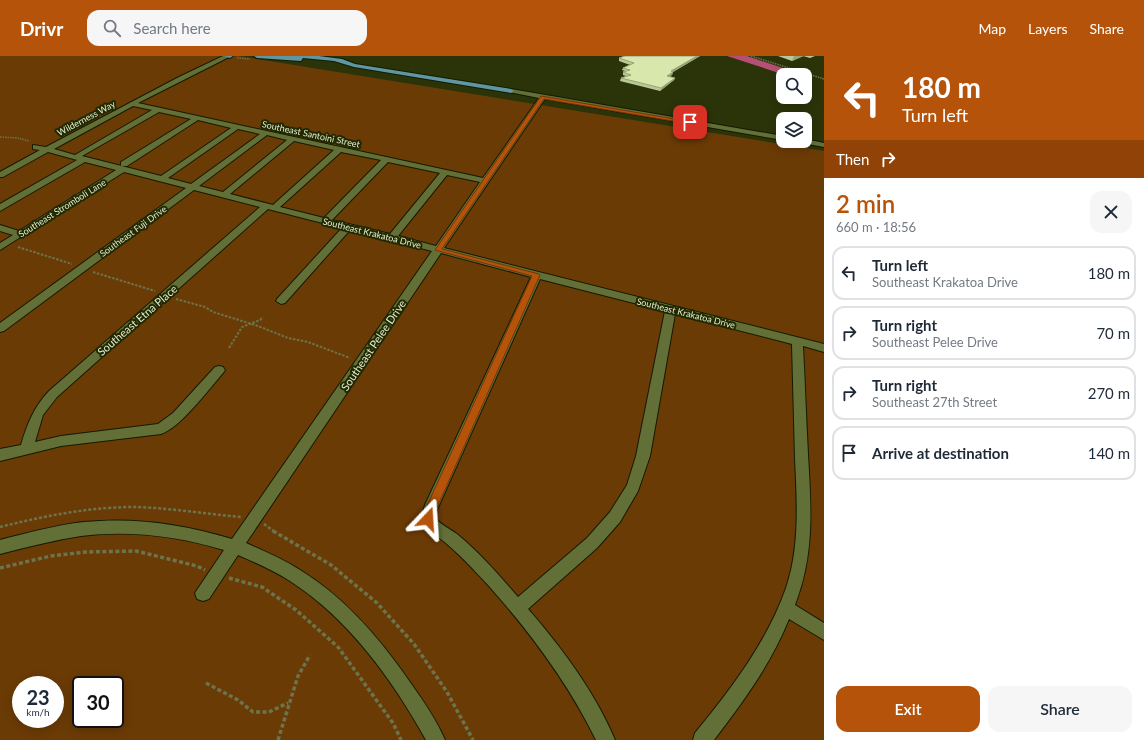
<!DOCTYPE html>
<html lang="en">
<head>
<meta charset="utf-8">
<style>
	body { margin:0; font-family:Lato,sans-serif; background:#f6f6f7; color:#1f2937; height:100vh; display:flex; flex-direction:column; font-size:15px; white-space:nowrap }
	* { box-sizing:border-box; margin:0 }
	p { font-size:13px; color:#747a83 }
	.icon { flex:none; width:22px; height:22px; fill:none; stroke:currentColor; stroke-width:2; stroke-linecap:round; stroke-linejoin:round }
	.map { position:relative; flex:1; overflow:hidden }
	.panel { display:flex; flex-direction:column; background:#fff; width:320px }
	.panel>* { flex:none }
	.guide { background:#b45309; color:#fff; overflow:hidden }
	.controls { position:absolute; left:776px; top:12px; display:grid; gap:8px }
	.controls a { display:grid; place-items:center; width:36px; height:36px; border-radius:8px; background:#fff; box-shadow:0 2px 10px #0003; font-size:20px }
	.speed { position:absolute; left:12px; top:620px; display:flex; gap:8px; font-size:20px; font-weight:700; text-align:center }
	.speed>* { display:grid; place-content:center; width:52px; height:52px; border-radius:50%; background:#fff; box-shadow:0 2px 10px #0003; line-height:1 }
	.speed small { font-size:10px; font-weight:400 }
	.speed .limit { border:2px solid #111; border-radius:6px; background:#fff; color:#111 }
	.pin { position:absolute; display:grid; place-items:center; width:34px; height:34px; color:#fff; margin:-17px; border-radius:8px; box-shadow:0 2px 6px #0006 }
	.me { position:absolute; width:44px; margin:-22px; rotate:20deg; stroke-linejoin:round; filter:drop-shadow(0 0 3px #0008) }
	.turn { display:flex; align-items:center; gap:14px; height:84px; padding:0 12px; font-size:18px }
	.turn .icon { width:52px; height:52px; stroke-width:2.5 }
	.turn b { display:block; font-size:28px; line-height:34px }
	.then { display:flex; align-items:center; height:38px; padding:0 12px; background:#0003; gap:8px; font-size:15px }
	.round { display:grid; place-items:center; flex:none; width:42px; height:42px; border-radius:12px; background:#f6f6f7 }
	.overview { display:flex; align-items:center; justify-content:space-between; height:68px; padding:0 12px }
	h1 { font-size:24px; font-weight:600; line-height:30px; color:#b45309 }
	.cta { display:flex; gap:8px; margin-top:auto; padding:8px 12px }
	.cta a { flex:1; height:46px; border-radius:12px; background:#b45309; color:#fff; font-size:16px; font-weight:600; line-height:46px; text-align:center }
	.cta a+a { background:#f6f6f7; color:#1f2937 }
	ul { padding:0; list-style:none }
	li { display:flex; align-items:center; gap:12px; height:54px; margin:0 8px 6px; padding:0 4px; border:2px solid #e0e1e3; border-radius:12px }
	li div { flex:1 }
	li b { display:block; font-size:15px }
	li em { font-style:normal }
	header { display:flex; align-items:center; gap:24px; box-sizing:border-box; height:56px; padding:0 20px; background:#b45309; color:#fff }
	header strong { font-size:19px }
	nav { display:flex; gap:22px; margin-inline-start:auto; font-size:14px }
	.search { width:280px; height:36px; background:#f6f6f7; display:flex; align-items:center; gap:10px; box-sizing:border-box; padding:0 14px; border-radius:12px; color:#747a83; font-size:15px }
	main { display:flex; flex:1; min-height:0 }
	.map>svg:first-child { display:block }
	.green { fill:#6b3b06; fill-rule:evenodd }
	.water { fill:#b45073 }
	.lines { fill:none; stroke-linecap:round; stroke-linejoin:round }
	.minor-casing { stroke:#141a00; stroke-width:2 }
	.major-casing { stroke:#141a00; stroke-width:2 }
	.path-far3 { stroke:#6b744d; stroke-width:1.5; stroke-dasharray:1.5 1; stroke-linecap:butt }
	.path-far2 { stroke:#6b744d; stroke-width:2; stroke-dasharray:2.5 1.5; stroke-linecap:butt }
	.path-far1 { stroke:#6b744d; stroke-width:2.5; stroke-dasharray:3 2; stroke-linecap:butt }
	.path { stroke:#6b744d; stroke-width:3.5; stroke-dasharray:4 2.5; stroke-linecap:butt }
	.minor { fill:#627038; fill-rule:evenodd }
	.major { fill:#6096a1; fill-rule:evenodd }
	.wall { fill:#bac894 }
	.shaded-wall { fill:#97a278 }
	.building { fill:#d8e8ac; stroke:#97a278 }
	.route { fill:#b45309; stroke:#753606 }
	.labels { text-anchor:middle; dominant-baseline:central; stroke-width:4; stroke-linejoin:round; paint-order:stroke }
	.far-street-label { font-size:9px; fill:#e5edd0; stroke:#212900 }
	.street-label { font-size:11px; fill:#e5edd0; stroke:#212900 }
</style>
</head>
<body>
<header>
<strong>Drivr</strong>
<div class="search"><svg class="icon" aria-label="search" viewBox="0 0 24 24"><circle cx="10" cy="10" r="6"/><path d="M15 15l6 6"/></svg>Search here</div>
<nav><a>Map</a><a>Layers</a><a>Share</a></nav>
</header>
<main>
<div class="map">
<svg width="824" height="684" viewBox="0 0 824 684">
	<rect width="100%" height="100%" fill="#2b3408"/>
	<path class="green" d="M0 0H239L824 95V684H0ZM21 629H55V663H21ZM81 629H115V663H81Z"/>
	<path class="water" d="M727 0H747L804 19H785Z"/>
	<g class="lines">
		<defs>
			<path id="minor" d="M223 0H231L138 47 483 122 539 42 509 36 508 35 511 33 783 80V84L545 43 444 192 824 288V296L803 290C805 326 806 362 808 398 811 452 815 497 795 549L824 567V584L789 563C771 608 743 646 714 684H693L695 677C731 633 767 586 786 532 800 491 797 446 795 403 794 364 793 326 792 288L675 258 650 400 638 435 620 466 597 492 528 553C562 592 595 636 615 684H596C568 627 530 576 488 529 475 515 461 500 447 488 437 479 427 476 421 463L425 449 531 221 441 197 246 487C264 495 283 503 300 514 346 542 382 585 412 629 424 646 437 665 445 684H426C392 623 349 563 290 525 273 514 256 507 238 499L209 543 203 545 197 543 195 537 224 494C178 480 128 474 81 480 54 484 27 491 0 498V484C27 477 56 469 84 466 134 461 183 468 232 483L432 195 350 174 285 247 281 248 276 245 277 243 342 172 268 153 57 341 43 359 35 386 61 380 158 368 173 357 215 311 219 310 223 311 225 314 223 317C209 333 180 372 161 378L61 390 0 405V393L21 389C27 368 34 351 49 335L260 151 194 134 4 275 0 276V267L186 132 124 116 0 194V187L13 179 0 175V169L19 175 116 114 85 106 0 155V148L77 104 48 96 3 121H0V116L40 94 33 93V89L46 91 179 21ZM133 50 152 54 75 99 54 93ZM159 56 191 63 121 106V110H127L198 64 231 72 161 120 82 100ZM238 73 260 78 191 128 168 122ZM267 79 287 84 223 136 199 130ZM294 85 334 94 273 149 230 138ZM341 96 381 104 324 162 280 151ZM388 106 440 117 390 178 332 164ZM447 119 480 126 436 190 398 180ZM540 223 665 255 636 400 627 429 610 456 587 482 518 541C499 519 480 497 457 478 450 473 441 469 435 462L437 454Z
				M805 83 824 87V91L802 87 798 85H805Z"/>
			<path id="major" d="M224 0H233L230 2Z
				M254 0H319L342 3 355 8 511 33 514 35 511 37 354 11 334 5 303 2 301 5 257 2Z"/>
		</defs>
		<use href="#minor" class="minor-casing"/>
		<use href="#major" class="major-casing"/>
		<path class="path-far3" d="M751 0 824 23
			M237 2 250 3
			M0 81 18 82 29 85"/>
		<path class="path-far2" d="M18 191 72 208
			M93 216 155 235
			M176 243 205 251 213 256 258 270 288 282 308 286 350 302
			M229 292 242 271 260 264 263 261"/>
		<path class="path-far1" d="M264 468 275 476
			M0 471C44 460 89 451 135 451 171 452 206 458 241 461"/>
		<path class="path" d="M273 475 331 509 377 547 414 588 447 636 473 684
			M0 512 51 500 86 496 136 495 197 510 205 514
			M229 522 262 531 296 554 338 591 393 667 401 684
			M206 627 238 644 253 656H269L288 647
			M278 684 298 620 310 599"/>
		<use href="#minor" class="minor"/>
		<use href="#major" class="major"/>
	</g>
	<path class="wall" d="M625 0H700L673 16 672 19 669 20 675 22 674 24 660 35 620 25 621 22 626 20 623 19V16L625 15 622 14 623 12 630 9 619 5V2Z
		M778 0H815L810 2 803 0 792 5Z"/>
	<path class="shaded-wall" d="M697 0H700L673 16 672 19 666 22 667 20 671 15Z
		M794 0H804L792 5Z
		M675 22 674 24 660 35 661 32Z"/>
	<path class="building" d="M625 0H697L671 15 673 16 667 20 675 22 661 32 621 22 631 19 623 16 630 14 623 12 634 7 619 2Z"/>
	<path class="route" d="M541 40 692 66 690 68 544 43 442 193 539 218 540 219 436 454 432 466 428 468 424 466 422 463 425 454 532 220 435 194Z"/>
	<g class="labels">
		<g class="far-street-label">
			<text transform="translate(86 62) rotate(-28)">Wilderness Way</text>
			<text transform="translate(311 78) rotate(12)">Southeast Santoini Street</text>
			<text transform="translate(62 152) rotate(-32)">Southeast Stromboli Lane</text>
			<text transform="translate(133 175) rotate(-36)">Southeast Fuji Drive</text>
			<text transform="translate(372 177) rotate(14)">Southeast Krakatoa Drive</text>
			<text transform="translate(686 257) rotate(14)">Southeast Krakatoa Drive</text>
		</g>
		<g class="street-label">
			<text transform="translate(137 264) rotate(-41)">Southeast Etna Place</text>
			<text transform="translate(373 289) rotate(-56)">Southeast Pelee Drive</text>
		</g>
	</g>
</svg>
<div class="controls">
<a><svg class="icon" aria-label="search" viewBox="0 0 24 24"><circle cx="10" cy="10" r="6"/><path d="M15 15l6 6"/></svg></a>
<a><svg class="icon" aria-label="layers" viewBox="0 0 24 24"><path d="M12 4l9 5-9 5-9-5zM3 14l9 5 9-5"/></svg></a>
</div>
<div class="speed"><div>23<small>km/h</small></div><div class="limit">30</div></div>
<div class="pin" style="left:690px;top:66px;background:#d93025"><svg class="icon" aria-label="arrive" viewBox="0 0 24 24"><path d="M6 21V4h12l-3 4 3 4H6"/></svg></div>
<svg class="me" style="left:428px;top:463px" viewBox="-20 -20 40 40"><path d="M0-17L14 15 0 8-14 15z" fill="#b45309" stroke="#fff" stroke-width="4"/></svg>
</div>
<section class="panel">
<div class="guide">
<div class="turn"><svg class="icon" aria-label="left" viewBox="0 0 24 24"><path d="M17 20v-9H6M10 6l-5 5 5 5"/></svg><div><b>180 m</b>Turn left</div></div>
<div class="then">Then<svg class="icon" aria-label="right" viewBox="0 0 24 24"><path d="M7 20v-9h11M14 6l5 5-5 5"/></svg></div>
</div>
<div class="overview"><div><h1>2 min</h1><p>660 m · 18:56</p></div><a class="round"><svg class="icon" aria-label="close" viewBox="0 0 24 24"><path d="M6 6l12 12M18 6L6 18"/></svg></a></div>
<ul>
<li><svg class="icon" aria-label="left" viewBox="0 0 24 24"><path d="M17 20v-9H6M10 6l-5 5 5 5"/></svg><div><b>Turn left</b><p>Southeast Krakatoa Drive</p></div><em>180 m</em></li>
<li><svg class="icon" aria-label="right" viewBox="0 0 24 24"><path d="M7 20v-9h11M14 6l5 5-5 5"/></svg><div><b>Turn right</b><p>Southeast Pelee Drive</p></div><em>70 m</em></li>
<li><svg class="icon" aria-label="right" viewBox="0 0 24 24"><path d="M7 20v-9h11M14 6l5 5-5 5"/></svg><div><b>Turn right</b><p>Southeast 27th Street</p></div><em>270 m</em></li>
<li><svg class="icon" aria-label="arrive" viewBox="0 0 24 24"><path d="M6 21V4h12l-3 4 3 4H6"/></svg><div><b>Arrive at destination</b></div><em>140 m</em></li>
</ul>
<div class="cta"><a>Exit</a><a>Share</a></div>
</section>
</main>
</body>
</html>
